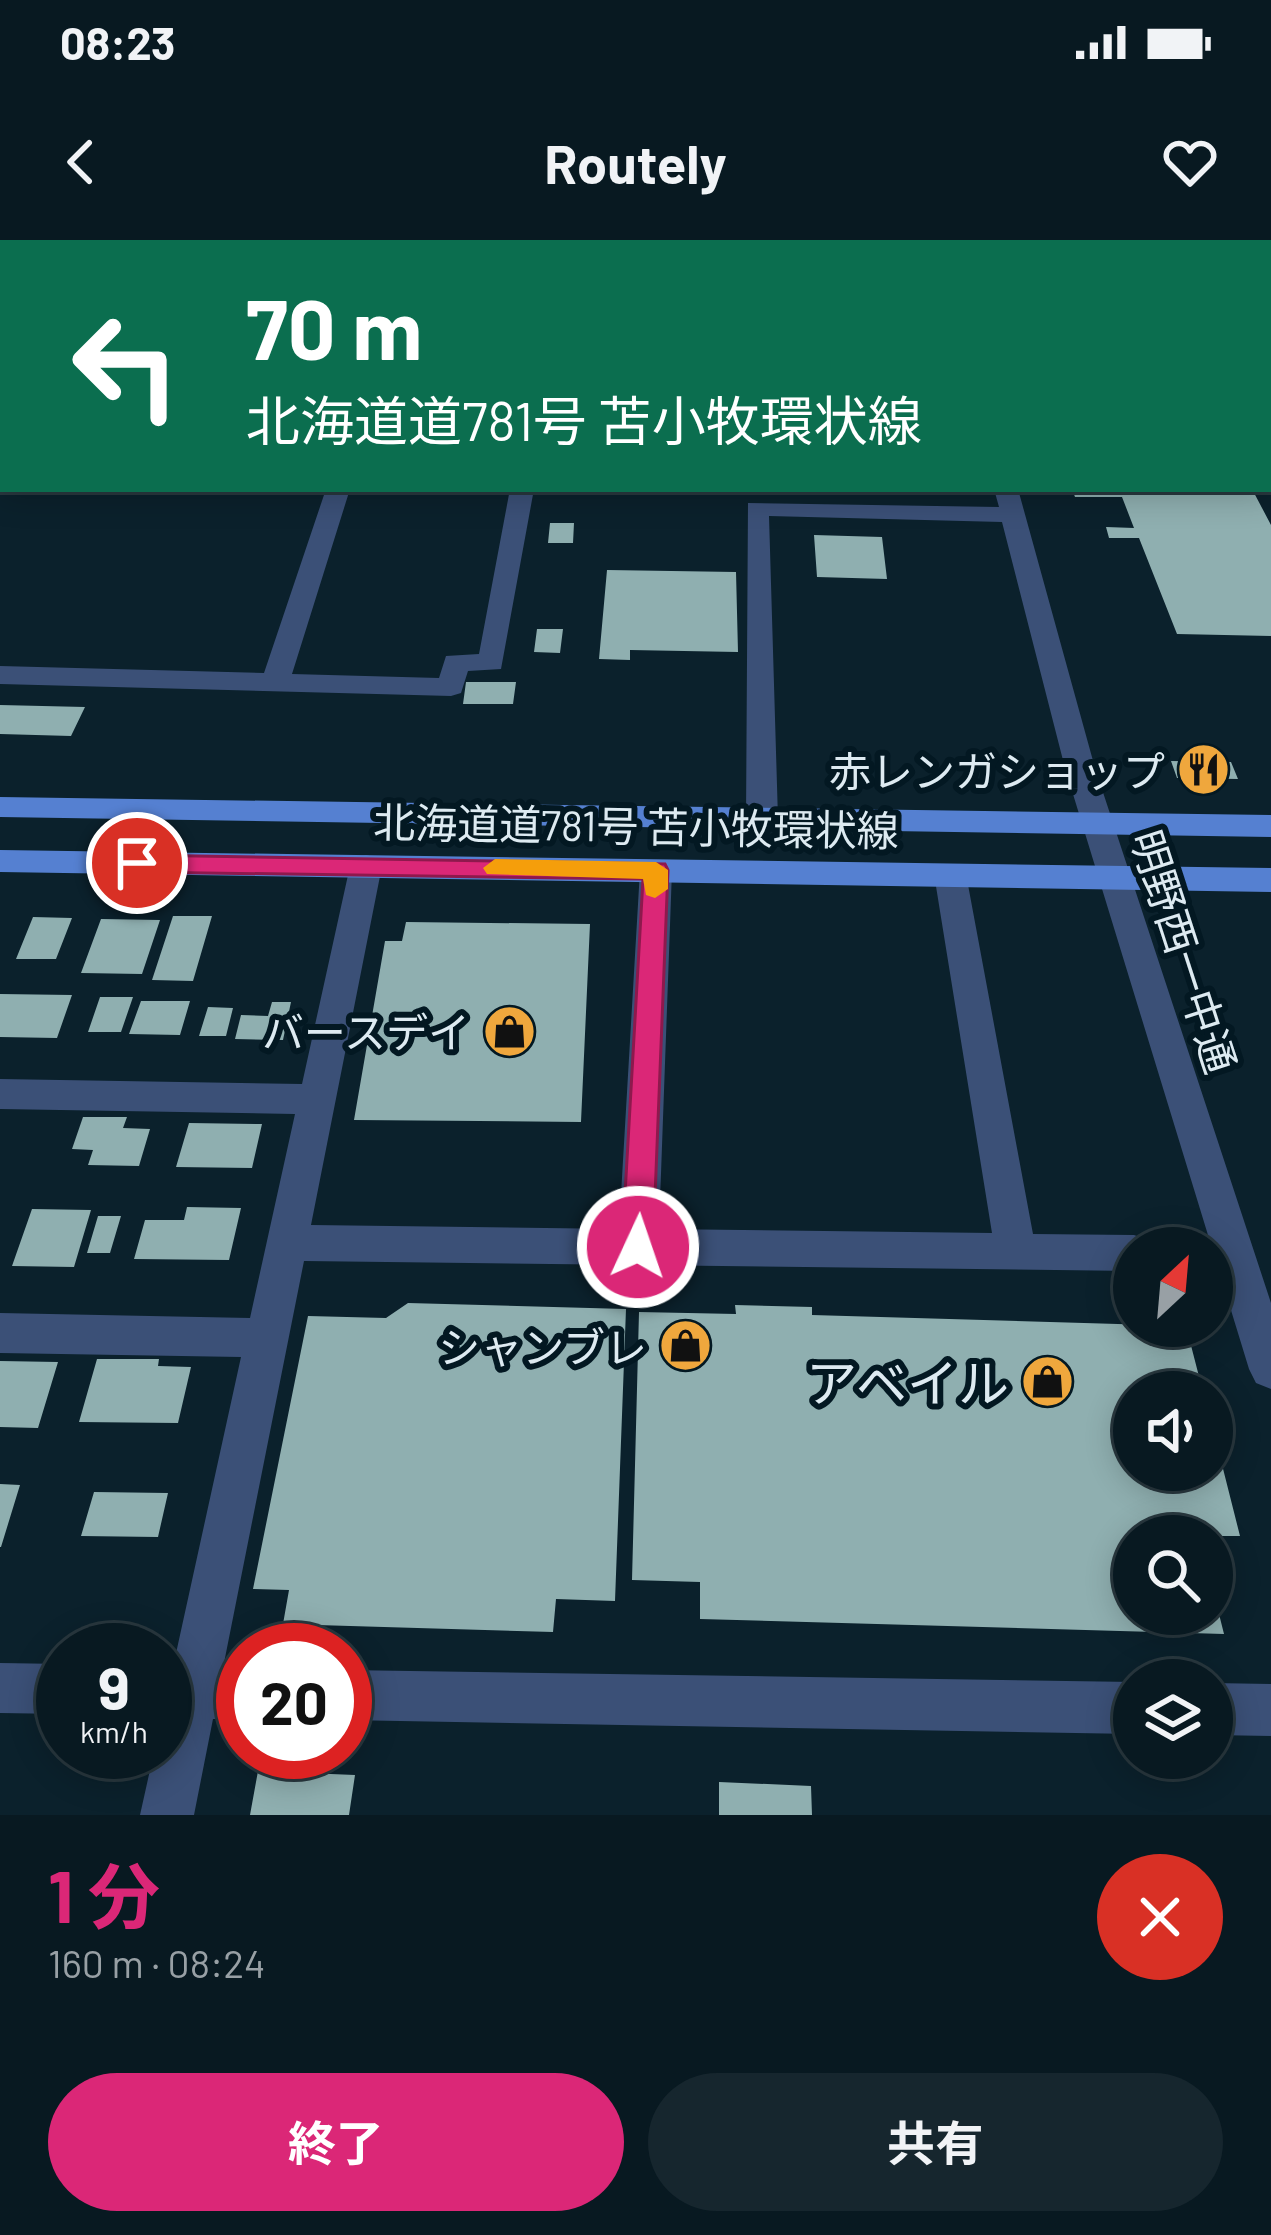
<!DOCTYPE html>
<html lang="ja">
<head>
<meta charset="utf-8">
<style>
	body { margin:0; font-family:Barlow,"Noto Sans JP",sans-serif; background:#16262e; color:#f1f3f6; height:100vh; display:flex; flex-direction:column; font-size:45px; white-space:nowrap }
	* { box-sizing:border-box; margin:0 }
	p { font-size:39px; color:#98a0a5 }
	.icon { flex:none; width:66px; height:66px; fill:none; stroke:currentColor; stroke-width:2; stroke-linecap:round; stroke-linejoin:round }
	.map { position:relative; height:1575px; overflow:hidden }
	.panel { display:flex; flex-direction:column; background:#081921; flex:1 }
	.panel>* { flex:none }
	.guide { position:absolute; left:0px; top:0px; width:1272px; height:252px; box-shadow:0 6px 30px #0003,0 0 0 3px #29383f; background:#0b6e4f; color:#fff; overflow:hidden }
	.needle { width:78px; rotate:26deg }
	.controls { position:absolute; left:1113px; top:987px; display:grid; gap:24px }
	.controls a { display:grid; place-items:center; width:120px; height:120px; border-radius:50%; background:#081921; box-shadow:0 6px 30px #0003,0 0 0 3px #29383f; font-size:60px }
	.speed { position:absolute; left:36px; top:1383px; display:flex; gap:24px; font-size:60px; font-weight:700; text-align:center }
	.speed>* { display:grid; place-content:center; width:156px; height:156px; border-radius:50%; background:#081921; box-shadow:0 6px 30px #0003,0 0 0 3px #29383f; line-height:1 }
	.speed small { font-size:30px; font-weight:400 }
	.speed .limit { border:18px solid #d22; background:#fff; color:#111 }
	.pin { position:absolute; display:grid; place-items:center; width:102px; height:102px; color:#fff; margin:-51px; border:6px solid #fff; border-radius:50%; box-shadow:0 3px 12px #0007 }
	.me { position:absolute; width:132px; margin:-66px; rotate:3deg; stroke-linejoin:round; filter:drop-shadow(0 0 9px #0008) }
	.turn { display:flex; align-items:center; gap:42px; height:252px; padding:0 48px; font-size:54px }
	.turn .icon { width:156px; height:156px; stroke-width:2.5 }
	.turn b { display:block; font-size:84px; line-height:102px }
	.round { display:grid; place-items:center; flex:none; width:126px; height:126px; border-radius:63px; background:#16262e }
	.summary { display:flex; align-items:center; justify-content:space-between; height:204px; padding:0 48px }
	h1 { font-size:72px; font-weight:700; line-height:90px; color:#db2777 }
	.button { display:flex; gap:24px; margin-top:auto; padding:24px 48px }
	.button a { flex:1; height:138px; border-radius:72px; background:#db2777; color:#fff; font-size:48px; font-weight:700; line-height:138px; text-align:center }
	.button a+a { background:#16262e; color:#f1f3f6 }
	.status { display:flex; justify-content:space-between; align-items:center; height:84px; padding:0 60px; background:#081921; direction:ltr }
	.status svg { height:33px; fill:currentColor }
	header { display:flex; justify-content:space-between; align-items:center; height:156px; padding:0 48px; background:#081921; font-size:54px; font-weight:700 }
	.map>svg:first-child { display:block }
	.building { fill:#8fafb0 }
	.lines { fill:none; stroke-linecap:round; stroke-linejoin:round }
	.minor { fill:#3b5077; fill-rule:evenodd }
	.major { fill:#5580d1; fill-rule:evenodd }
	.route { fill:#db2777; stroke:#8e194d; stroke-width:3 }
	.slow { fill:#f59e0b }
	.labels { text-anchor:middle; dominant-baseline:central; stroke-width:12; stroke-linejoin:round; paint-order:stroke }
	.poi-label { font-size:42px; fill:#ddeaf1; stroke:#031822; text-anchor:end }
	.street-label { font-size:42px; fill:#ddeaf1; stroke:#031822 }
	.near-poi-label { font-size:51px; fill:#ddeaf1; stroke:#031822; text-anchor:end }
</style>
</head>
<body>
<div class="status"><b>08:23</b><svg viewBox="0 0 49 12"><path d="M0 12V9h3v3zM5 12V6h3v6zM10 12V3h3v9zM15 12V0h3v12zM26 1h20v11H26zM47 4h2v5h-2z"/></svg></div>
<header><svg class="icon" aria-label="back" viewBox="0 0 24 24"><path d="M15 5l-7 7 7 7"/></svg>Routely<svg class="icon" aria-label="heart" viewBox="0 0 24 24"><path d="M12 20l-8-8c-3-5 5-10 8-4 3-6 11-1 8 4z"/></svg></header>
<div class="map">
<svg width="1271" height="1575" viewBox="0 0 1271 1575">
	<rect width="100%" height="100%" fill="#0b212c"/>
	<path class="building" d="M1072 249H1252L1271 285V396L1177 394 1139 298H1109L1106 287 1134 288 1122 257H1075Z
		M550 283H574L573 303H548Z
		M814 295 882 297 887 339 817 337Z
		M607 330 736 332 738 412 630 410V420L599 419Z
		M537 389H563L560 413 534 412Z
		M466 442H516L513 464H463Z
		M0 465 85 467 71 496 0 494Z
		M1171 521 1231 522 1238 539 1177 538Z
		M173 676H212L193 741 152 740Z
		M33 677 72 678 56 719H16Z
		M101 679 160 680 142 734 81 733Z
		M406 682 590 684 581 882 354 880 385 701H402Z
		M0 754 72 755 57 798 0 797Z
		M100 757H133L121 792H88Z
		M141 761H190L180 795 129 794Z
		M272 762H291L283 800 235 799 241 775 268 776Z
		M208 767 233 768 226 796H199Z
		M83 877H127L123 888 150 889 139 926 88 925 93 910 72 909Z
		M189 883 262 884 252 928 176 927Z
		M187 967 241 968 229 1020 134 1019 145 980H184Z
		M32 969 91 970 74 1027 12 1026Z
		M98 976H121L110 1013H87Z
		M408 1063 626 1069 615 1361 556 1359 553 1392 283 1384 289 1350 253 1349 308 1076 386 1078Z
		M735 1065 812 1067V1075L1186 1086 1203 1152H1134V1230H1212L1214 1193 1240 1296H1134V1374H1212L1214 1354 1224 1394 700 1379V1342L632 1340 639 1072 736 1074Z
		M97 1119H159L158 1126 191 1127 178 1183 79 1182Z
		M0 1121 58 1122 38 1188 0 1187Z
		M0 1244 20 1245 1 1307H0Z
		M94 1252 168 1253 158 1297 81 1296Z
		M258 1531 355 1535 349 1575H250Z
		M719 1542 811 1546 812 1575H719Z"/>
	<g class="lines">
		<path class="minor" d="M630 0H976L978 3H632Z
			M1248 0H1266L1268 3H1250Z
			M0 28H3V40H0Z
			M3 199V216L0 217V200Z
			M326 249H350L292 434 439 438 446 416 479 414 510 249H534L501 429 468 431 461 453 451 456 0 444V426L264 433Z
			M994 249H1018L1095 528 1271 1063V1149L1256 1143 1249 1129 1065 528 1002 282 769 276 778 579 773 587H751L746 579 748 263 999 267Z
			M366 615 377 618 382 626 311 985 619 989 640 630 645 622H667L672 630 659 989 992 993 934 634 938 626H962L966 634 1033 994 1134 995 1148 1000 1152 1008H1134V1031L304 1021 223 1428 243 1429V1479H213L194 1575H140L154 1512H165V1427H173L241 1117 0 1113V1073L250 1078 295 874 0 869V839L302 844 350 626 355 618Z
			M0 1423 63 1424V1474L0 1473Z
			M345 1430 1134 1442V1494L345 1480Z
			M1212 1443 1271 1444V1496L1212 1495Z"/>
		<path class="major" d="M0 557 1271 575V597L0 577Z
			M0 610 1271 628V652L0 632Z"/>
	</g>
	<path class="route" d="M137 615 665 624 668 630 653 1007 649 1017 638 1021 627 1017 622 1007 643 639 137 632 125 623Z"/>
	<path class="slow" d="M495 619 656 622 668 630V649L655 658 646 655 643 639 487 634 483 628Z"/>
	<defs>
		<symbol id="restaurant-disc" viewBox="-11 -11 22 22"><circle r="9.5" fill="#efa73d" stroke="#031822"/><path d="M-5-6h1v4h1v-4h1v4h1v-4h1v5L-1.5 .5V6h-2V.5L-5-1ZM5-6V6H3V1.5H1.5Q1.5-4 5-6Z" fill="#111"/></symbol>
		<symbol id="shop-disc" viewBox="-11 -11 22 22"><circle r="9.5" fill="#efa73d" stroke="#031822"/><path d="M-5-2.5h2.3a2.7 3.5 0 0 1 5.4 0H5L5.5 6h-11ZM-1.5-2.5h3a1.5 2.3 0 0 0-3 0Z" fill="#111"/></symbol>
	</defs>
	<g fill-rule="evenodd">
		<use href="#restaurant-disc" x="1174" y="500" width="59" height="59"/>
		<use href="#shop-disc" x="480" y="762" width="59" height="59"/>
		<use href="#shop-disc" x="656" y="1076" width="59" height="59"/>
		<use href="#shop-disc" x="1018" y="1112" width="59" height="59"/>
	</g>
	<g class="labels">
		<g class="poi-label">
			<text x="1165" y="530">赤レンガショップ</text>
			<text x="470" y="791">バースデイ</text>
			<text x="647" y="1106">シャンブレ</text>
		</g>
		<g class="street-label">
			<text transform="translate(636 585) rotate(1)">北海道道781号 苫小牧環状線</text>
			<text transform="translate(1185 711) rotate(72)">明野西一中通</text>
		</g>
		<g class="near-poi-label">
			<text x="1009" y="1141">アベイル</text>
		</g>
	</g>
</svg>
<div class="controls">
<a><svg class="needle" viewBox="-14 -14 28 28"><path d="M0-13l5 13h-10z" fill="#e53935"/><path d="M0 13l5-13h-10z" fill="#98a0a5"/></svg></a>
<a><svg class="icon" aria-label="sound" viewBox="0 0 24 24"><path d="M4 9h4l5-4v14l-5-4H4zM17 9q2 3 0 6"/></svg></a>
<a><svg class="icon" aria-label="search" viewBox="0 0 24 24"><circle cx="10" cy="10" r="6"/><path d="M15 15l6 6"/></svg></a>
<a><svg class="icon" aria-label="layers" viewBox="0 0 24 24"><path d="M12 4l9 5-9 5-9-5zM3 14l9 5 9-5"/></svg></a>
</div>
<div class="speed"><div>9<small>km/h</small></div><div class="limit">20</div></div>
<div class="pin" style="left:137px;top:623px;background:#d93025"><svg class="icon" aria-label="arrive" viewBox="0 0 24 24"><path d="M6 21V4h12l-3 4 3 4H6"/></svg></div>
<svg class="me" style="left:638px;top:1007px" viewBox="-20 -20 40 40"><circle r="17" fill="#db2777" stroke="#fff" stroke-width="3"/><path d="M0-11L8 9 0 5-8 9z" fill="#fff"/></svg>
<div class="guide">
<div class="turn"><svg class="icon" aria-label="left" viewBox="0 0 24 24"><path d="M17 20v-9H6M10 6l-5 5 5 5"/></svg><div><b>70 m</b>北海道道781号 苫小牧環状線</div></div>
</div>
</div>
<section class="panel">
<div class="summary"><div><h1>1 分</h1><p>160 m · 08:24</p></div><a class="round" style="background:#d93025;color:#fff"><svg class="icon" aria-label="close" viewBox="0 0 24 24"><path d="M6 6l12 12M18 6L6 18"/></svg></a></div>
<div class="button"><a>終了</a><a>共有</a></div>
</section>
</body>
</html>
